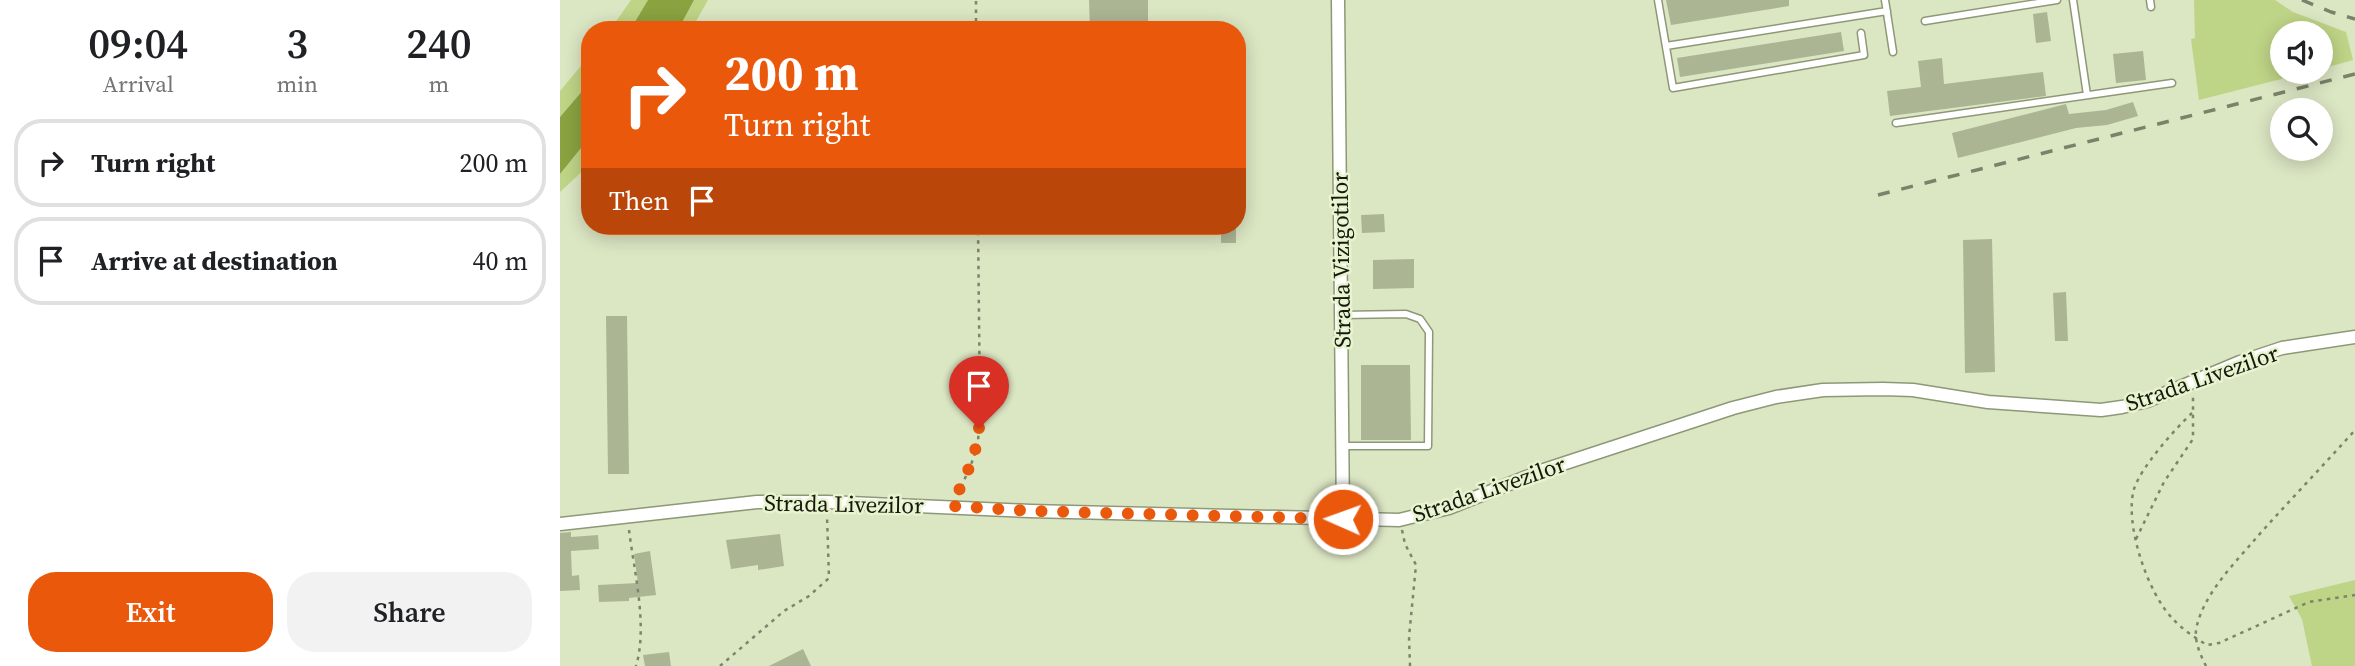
<!DOCTYPE html>
<html lang="en">
<head>
<meta charset="utf-8">
<style>
	body { margin:0; font-family:"Source Serif 4",serif; background:#f2f2f2; color:#202124; height:100vh; display:flex; flex-direction:column; font-size:26px; white-space:nowrap }
	* { box-sizing:border-box; margin:0 }
	p { font-size:23px; color:#757577 }
	.icon { flex:none; width:38px; height:38px; fill:none; stroke:currentColor; stroke-width:2; stroke-linecap:round; stroke-linejoin:round }
	.map { position:relative; flex:1; overflow:hidden }
	.side { display:flex; flex-direction:column; background:#fff; width:560px }
	.side>* { flex:none }
	.guide { position:absolute; left:21px; top:21px; width:665px; height:214px; border-radius:28px; box-shadow:0 4px 18px #0003; background:#ea580c; color:#fff; overflow:hidden }
	.controls { position:absolute; left:1710px; top:21px; display:grid; gap:14px }
	.controls a { display:grid; place-items:center; width:63px; height:63px; border-radius:50%; background:#fff; box-shadow:0 4px 18px #0003; font-size:35px }
	.pin { position:absolute; display:grid; place-items:center; width:60px; height:60px; color:#fff; margin:-72px -30px; border-radius:50% 50% 50% 0; rotate:-45deg; box-shadow:0 0 7px #0007 }
	.pin .icon { rotate:45deg }
	.me { position:absolute; width:77px; margin:-38px; rotate:272deg; stroke-linejoin:round; filter:drop-shadow(0 0 5px #0008) }
	.turn { display:flex; align-items:center; gap:24px; height:147px; padding:0 28px; font-size:32px }
	.turn .icon { width:91px; height:91px; stroke-width:2.5 }
	.turn b { display:block; font-size:49px; line-height:60px }
	.then { display:flex; align-items:center; height:66px; padding:0 28px; background:#0003; gap:14px; font-size:26px }
	.eta { display:flex; justify-content:space-evenly; align-items:center; height:119px; text-align:center }
	.eta b { font-size:42px; font-weight:600; line-height:49px }
	.cta { display:flex; gap:14px; margin-top:auto; padding:14px 28px }
	.cta a { flex:1; height:80px; border-radius:28px; background:#ea580c; color:#fff; font-size:28px; font-weight:600; line-height:80px; text-align:center }
	.cta a+a { background:#f2f2f2; color:#202124 }
	ul { padding:0; list-style:none }
	li { display:flex; align-items:center; gap:21px; height:88px; margin:0 14px 10px; padding:0 14px; border:4px solid #e0e0e0; border-radius:28px }
	li div { flex:1 }
	li b { display:block; font-size:26px }
	li em { font-style:normal }
	main { display:flex; flex:1; min-height:0 }
	.map>svg:first-child { display:block }
	.green { fill:#bed486 }
	.water { fill:#8aa240 }
	.building { fill:#abb594 }
	.lines { fill:none; stroke-linecap:round; stroke-linejoin:round }
	.lane-casing { stroke:#8e9878; stroke-width:9 }
	.street-casing { stroke:#8e9878; stroke-width:15 }
	.path { stroke:#7d846c; stroke-width:2.5; stroke-dasharray:3.5 5; stroke-linecap:butt }
	.lane { stroke:#fff; stroke-width:6 }
	.street { stroke:#fff; stroke-width:12 }
	.rail { stroke:#7b826a; stroke-width:3.5; stroke-dasharray:12 12; stroke-linecap:butt }
	.route { stroke:#ea580c; stroke-width:12; stroke-dasharray:0 21.6 }
	.labels { text-anchor:middle; dominant-baseline:central; stroke-width:5; stroke-linejoin:round; paint-order:stroke }
	.street-label { font-size:23px; fill:#15180c; stroke:#e8f3d0 }
</style>
</head>
<body>
<main>
<section class="side">
<div class="eta">
<div><b>09:04</b><p>Arrival</p></div>
<div><b>3</b><p>min</p></div>
<div><b>240</b><p>m</p></div>
</div>
<ul>
<li><svg class="icon" aria-label="right" viewBox="0 0 24 24"><path d="M7 20v-9h11M14 6l5 5-5 5"/></svg><div><b>Turn right</b></div><em>200 m</em></li>
<li><svg class="icon" aria-label="arrive" viewBox="0 0 24 24"><path d="M6 21V4h12l-3 4 3 4H6"/></svg><div><b>Arrive at destination</b></div><em>40 m</em></li>
</ul>
<div class="cta"><a>Exit</a><a>Share</a></div>
</section>
<div class="map">
<svg width="1795" height="666" viewBox="0 0 1795 666">
	<rect width="100%" height="100%" fill="#dbe6c3"/>
	<path class="green" d="M71 0H88L70 30H50Z
		M134 0H148L131 30H118Z
		M1634 0H1715L1733 12 1786 32 1793 60 1761 69 1760 33H1722V72H1748L1639 100 1631 39 1635 38Z
		M30 55V82L0 117V91Z
		M30 137V164L0 192V174Z
		M1795 580V666H1752L1742 619 1729 596Z"/>
	<path class="water" d="M88 0H134L118 30H70Z
		M30 82V137L0 174V117Z"/>
	<path class="building" d="M529 0H588V30H530Z
		M1106 0H1229V6L1111 25Z
		M1487 12 1491 41 1476 43 1473 14Z
		M1281 32 1284 51 1120 77 1117 58Z
		M1583 51 1586 80 1556 83 1553 54Z
		M1382 58 1384 84 1483 72 1486 96 1330 116 1327 91 1361 87 1358 61Z
		M1573 102 1578 116 1547 125 1516 128 1398 158 1392 133 1506 104 1509 114 1546 110Z
		M824 214 825 232 802 233 801 215Z
		M661 226H676V243H661Z
		M1432 239 1435 372 1405 373 1403 240Z
		M854 259V288L813 289V260Z
		M1506 292 1508 341H1495L1493 293Z
		M46 316H67L69 474H48Z
		M801 365H850L851 440H801Z
		M11 532V537L38 535 39 549 11 551 12 576 19 575 20 590 0 591V533Z
		M220 534 224 566 198 570V565L171 569 166 540Z
		M90 551 96 595 69 598V601L39 602 38 585 78 583 74 554Z
		M243 649 251 666H209Z
		M109 652 111 666H85L83 655Z"/>
	<g class="lines">
		<defs>
			<path id="lane" d="M1098 0 1113 88 1304 55 1301 33
				M1325 0 1333 52
				M1513 0 1527 95
				M1590 0 1591 7
				M1365 21 1497 0
				M1106 46 1327 11
				M1336 123 1612 83
				M781 315 846 314 860 319 869 332 868 446H782"/>
			<path id="street" d="M778 0 783 519
				M0 524 197 502H267L470 511 839 520 889 508 984 470 1173 408 1216 397 1263 390 1323 389 1353 390 1428 402 1541 410 1562 407 1587 401 1680 362 1722 348 1795 337"/>
		</defs>
		<use href="#lane" class="lane-casing"/>
		<use href="#street" class="street-casing"/>
		<path class="path" d="M416 30V0
			M1632 413C1615 429 1581 467 1574 489 1564 524 1588 594 1613 619 1622 629 1635 638 1647 645L1659 643 1749 602 1795 595
			M398 495 414 457 418 442 420 408 418 226
			M69 530C74 571 88 626 76 666
			M842 530 845 544 856 565 849 637 850 666
			M1576 539 1604 482 1633 439V397
			M160 666 224 611 249 596 269 578 267 516
			M1646 666C1640 654 1633 639 1637 625 1646 591 1675 563 1697 537 1729 501 1763 466 1795 430"/>
		<use href="#lane" class="lane"/>
		<use href="#street" class="street"/>
		<path class="rail" d="M1742 0 1771 12 1795 19
			M1318 195 1795 74"/>
	</g>
	<g class="lines">
		<path class="route" d="M419 428 414 457 392 506 470 511 783 519"/>
	</g>
	<g class="labels">
		<g class="street-label">
			<text transform="translate(781 260) rotate(-91)">Strada Vizigotilor</text>
			<text transform="translate(1642 378) rotate(-19)">Strada Livezilor</text>
			<text transform="translate(929 489) rotate(-19)">Strada Livezilor</text>
			<text transform="translate(284 504) rotate(1)">Strada Livezilor</text>
		</g>
	</g>
</svg>
<div class="controls">
<a><svg class="icon" aria-label="sound" viewBox="0 0 24 24"><path d="M4 9h4l5-4v14l-5-4H4zM17 9q2 3 0 6"/></svg></a>
<a><svg class="icon" aria-label="search" viewBox="0 0 24 24"><circle cx="10" cy="10" r="6"/><path d="M15 15l6 6"/></svg></a>
</div>
<div class="pin" style="left:419px;top:428px;background:#d93025"><svg class="icon" aria-label="arrive" viewBox="0 0 24 24"><path d="M6 21V4h12l-3 4 3 4H6"/></svg></div>
<svg class="me" style="left:783px;top:519px" viewBox="-20 -20 40 40"><circle r="17" fill="#ea580c" stroke="#fff" stroke-width="3"/><path d="M0-11L8 9 0 5-8 9z" fill="#fff"/></svg>
<div class="guide">
<div class="turn"><svg class="icon" aria-label="right" viewBox="0 0 24 24"><path d="M7 20v-9h11M14 6l5 5-5 5"/></svg><div><b>200 m</b>Turn right</div></div>
<div class="then">Then<svg class="icon" aria-label="arrive" viewBox="0 0 24 24"><path d="M6 21V4h12l-3 4 3 4H6"/></svg></div>
</div>
</div>
</main>
</body>
</html>
